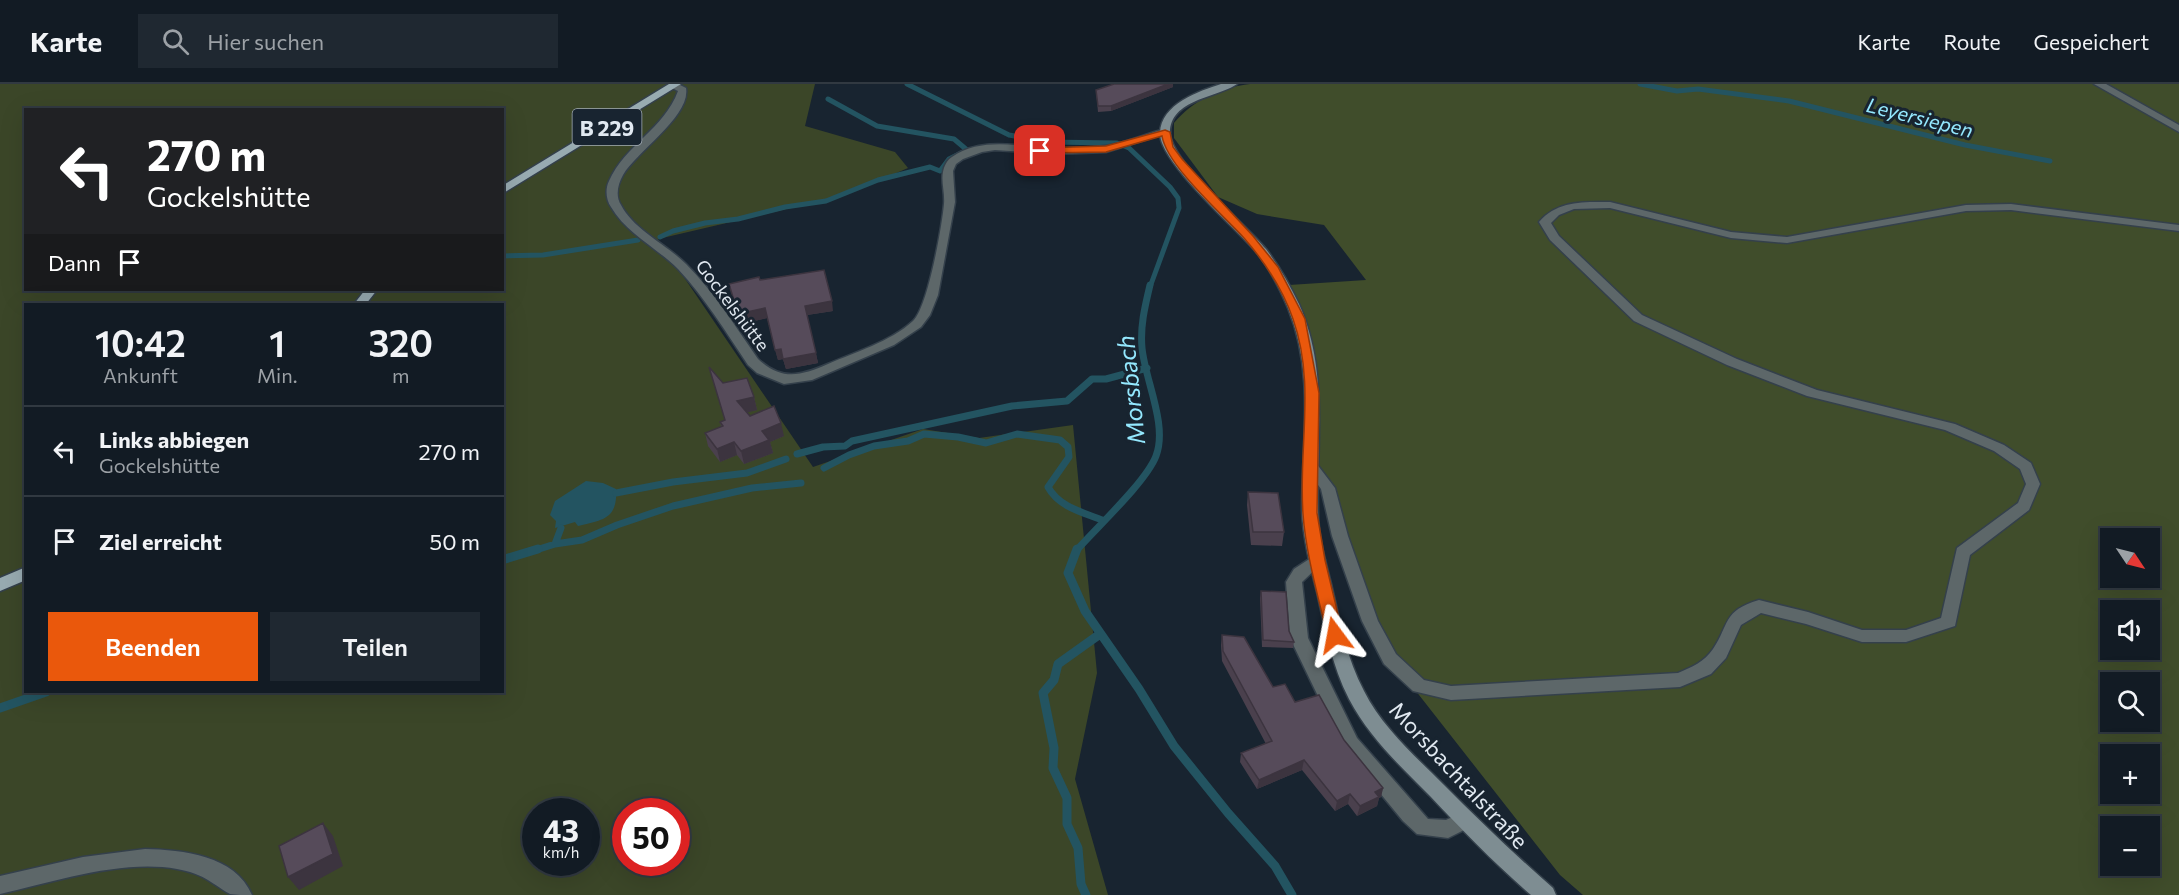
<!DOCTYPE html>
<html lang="de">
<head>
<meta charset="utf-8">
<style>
	body { margin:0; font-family:Commissioner,sans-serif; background:#1f2831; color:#f1f3f6; height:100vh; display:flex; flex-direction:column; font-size:22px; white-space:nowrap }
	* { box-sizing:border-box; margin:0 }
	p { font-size:20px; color:#9ca1a6 }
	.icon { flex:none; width:33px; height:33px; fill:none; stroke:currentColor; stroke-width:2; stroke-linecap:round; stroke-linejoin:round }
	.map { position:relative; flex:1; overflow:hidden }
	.details { position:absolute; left:24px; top:219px; width:480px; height:390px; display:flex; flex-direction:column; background:#121b24; border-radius:0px; box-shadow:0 6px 24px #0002,0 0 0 2px #313941 }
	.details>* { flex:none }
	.top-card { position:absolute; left:24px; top:24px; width:480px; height:183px; border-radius:0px; box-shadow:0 6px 24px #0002,0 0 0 2px #313941; background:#202124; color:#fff; overflow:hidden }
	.needle { width:39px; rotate:125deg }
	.fabs { position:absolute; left:2100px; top:444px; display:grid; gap:12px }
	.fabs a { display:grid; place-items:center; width:60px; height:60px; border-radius:0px; background:#121b24; box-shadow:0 6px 24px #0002,0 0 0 2px #313941; font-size:30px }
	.speed { position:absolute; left:522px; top:714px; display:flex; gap:12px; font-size:30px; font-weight:700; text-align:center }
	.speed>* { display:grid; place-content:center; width:78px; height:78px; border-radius:50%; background:#121b24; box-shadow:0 6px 24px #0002,0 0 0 2px #313941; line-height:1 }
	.speed small { font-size:15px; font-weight:400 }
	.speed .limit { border:9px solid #d22; background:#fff; color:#111 }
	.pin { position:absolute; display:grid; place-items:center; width:51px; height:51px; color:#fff; margin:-26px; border-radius:12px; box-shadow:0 3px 9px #0006 }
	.me { position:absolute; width:66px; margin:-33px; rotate:347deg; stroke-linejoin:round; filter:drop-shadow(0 0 4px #0008) }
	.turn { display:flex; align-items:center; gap:21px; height:126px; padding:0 24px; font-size:27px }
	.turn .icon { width:78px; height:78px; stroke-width:2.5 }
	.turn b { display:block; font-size:42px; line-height:51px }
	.then { display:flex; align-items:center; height:57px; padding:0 24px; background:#0003; gap:12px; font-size:22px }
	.eta { display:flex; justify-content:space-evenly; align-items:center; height:102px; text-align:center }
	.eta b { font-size:36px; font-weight:600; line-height:42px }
	.action { display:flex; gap:12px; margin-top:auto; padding:12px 24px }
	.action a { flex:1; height:69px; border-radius:0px; background:#ea580c; color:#fff; font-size:24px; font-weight:600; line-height:69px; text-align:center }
	.action a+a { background:#1f2831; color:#f1f3f6 }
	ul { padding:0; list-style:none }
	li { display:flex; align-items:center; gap:18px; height:90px; padding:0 24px; border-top:2px solid #313941 }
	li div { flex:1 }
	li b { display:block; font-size:22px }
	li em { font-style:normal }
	header { display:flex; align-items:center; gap:36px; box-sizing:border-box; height:84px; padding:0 30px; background:#121b24; border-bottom:2px solid #313941 }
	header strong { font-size:28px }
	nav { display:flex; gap:33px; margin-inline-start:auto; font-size:21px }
	.search { width:420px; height:54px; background:#1f2831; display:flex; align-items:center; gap:15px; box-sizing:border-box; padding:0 21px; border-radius:0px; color:#9ca1a6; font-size:22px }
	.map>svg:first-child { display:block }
	.green { fill:#3b4628; fill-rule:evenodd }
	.forest { fill:#404d2b; fill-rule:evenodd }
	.water { fill:#235461 }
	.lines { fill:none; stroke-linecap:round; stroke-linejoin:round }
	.stream-far2 { stroke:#235461; stroke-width:5 }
	.stream-far1 { stroke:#235461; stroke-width:7 }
	.stream { stroke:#235461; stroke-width:9 }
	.minor-casing { stroke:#34404b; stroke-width:3 }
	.secondary-casing { stroke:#34404b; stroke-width:3 }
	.primary-casing { stroke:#34404b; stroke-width:3 }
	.minor { fill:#5d6769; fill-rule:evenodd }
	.secondary { fill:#7e8d92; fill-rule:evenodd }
	.primary { fill:#98abb1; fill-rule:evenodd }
	.wall { fill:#4a404d }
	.shaded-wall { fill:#3c343f }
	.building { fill:#564b5a; stroke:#3c343f; stroke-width:1.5 }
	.route { fill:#ea580c; stroke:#983908; stroke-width:1.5 }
	.labels { text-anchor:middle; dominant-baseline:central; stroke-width:6; stroke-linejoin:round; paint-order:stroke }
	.far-street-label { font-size:18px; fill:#e1e9f1; stroke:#182430 }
	.far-water-label { font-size:20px; font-style:italic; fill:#94e8fe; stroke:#182430 }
	.shield { fill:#182430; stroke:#a5aeb7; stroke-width:1.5 }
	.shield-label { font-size:21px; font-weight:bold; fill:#e1e9f1 }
	.street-label { font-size:22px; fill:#e1e9f1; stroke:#182430 }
	.water-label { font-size:24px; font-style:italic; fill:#94e8fe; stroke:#182430 }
</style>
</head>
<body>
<header>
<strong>Karte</strong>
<div class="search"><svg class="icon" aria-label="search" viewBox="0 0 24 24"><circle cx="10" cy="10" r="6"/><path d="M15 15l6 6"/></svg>Hier suchen</div>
<nav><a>Karte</a><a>Route</a><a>Gespeichert</a></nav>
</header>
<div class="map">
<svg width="2179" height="811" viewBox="0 0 2179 811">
	<rect width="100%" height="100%" fill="#182430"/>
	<path class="green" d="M0 0H815L805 42 895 68 908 84 843 112 658 155 813 383 923 345 979 354 1073 341 1097 589 1075 695 1108 811H0ZM26 26H502V206H26ZM26 220H502V608H26ZM536 728H586V778H536ZM626 728H676V778H626Z"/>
	<path class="forest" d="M1250 0H2179V811H1583L1560 791 1365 542 1310 366 1305 262 1289 201 1366 196 1324 141 1257 130 1218 113 1174 54V39C1192 17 1221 3 1250 0ZM2110 454H2150V494H2110ZM2110 526H2150V566H2110ZM2110 598H2150V638H2110ZM2110 670H2150V710H2110ZM2110 742H2150V782H2110Z"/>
	<path class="water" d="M586 397 603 399 616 405C618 435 603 436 578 442L575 438 555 444 556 437 550 431 555 417Z"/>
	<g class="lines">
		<path class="stream-far2" d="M907 0 1009 51 1047 58 1117 59 1129 64 1170 103 1178 114 1179 124 1150 203
			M1640 0 1677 7 1698 5 1789 17 1965 61 2050 77
			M660 153 673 147 705 139 738 135 785 123 826 117 878 96 930 83 940 87 949 75 967 66 954 55 877 42 828 15
			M502 172 543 171 638 156"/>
		<path class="stream-far1" d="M797 370 823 363 845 362 852 357 1012 322 1067 317 1092 295H1106L1147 284
			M824 384 849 371 874 362 908 357 924 350 958 353 986 359 1017 350 1060 356 1068 363 1069 373 1048 403C1059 423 1082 428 1102 436
			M616 409 673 398 747 389 786 375
			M555 460 561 444
			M533 467 555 460 582 456 617 441 673 422 752 404 801 399
			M1076 467C1096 444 1146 398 1156 372 1168 341 1145 296 1142 264 1140 242 1145 222 1150 201"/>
		<path class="stream" d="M1077 465 1068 489 1085 527 1139 605 1174 662 1228 729 1275 782 1292 811
			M502 476 538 465
			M0 624 46 608
			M1086 811 1081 800 1078 764 1067 740V714L1053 684 1054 664 1043 609 1054 596 1058 580 1100 550"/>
		<defs>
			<path id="minor" d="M669 0H678L686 4C691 32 637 67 623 91 618 100 615 112 621 121 634 146 666 160 686 180 714 208 735 242 758 275 782 297 800 292 828 280 855 268 890 258 913 237 928 223 942 142 944 120 945 109 941 98 943 88 944 82 947 76 952 73 982 52 1020 63 1054 64 1070 64 1088 64 1104 62 1124 60 1145 50 1165 45L1170 48 1106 68 1054 70 995 66 982 68 963 75 956 80 953 87 955 118 938 211 930 231 921 243 894 261 812 296 784 300 757 289 748 281C726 248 705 214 678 185 657 164 626 149 611 123 606 116 605 105 609 97 625 61 664 45 678 7L670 3Z
				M2094 0H2106L2179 41V48Z
				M1610 118 1731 148 1787 153 1966 121 2011 120 2179 141V147L2011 126 1966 127 1787 159 1731 154 1610 124 1574 125 1559 131 1551 139 1559 152 1642 231 1737 275 1817 306 1955 340 2004 361 2031 379 2040 400 2029 426 1970 471 1955 542 1906 558H1862L1806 540 1761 529 1741 541 1726 574 1711 590 1680 603 1451 616 1413 607 1384 580 1362 537 1332 452 1321 405 1304 382 1306 379H1316L1335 404 1348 452 1378 537 1396 570 1424 596 1451 602 1678 589C1692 583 1704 578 1713 565 1730 540 1722 527 1759 516L1808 528 1862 546H1906L1941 534 1957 464 2018 419 2026 400 2020 385 1994 367 1945 346 1807 312 1727 281 1634 237 1550 156 1539 138C1558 116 1584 118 1610 118Z
				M1317 470 1323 472 1325 476 1302 498 1308 554 1357 654 1428 735 1446 736 1465 727 1472 730 1475 736 1472 742 1448 754 1417 750 1403 737 1343 664 1290 554 1286 498 1294 485Z
				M145 765C183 766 235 771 252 811 246 811 235 811 230 810 208 797 204 790 177 785 122 775 53 798 0 810V792L83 773Z"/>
			<path id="secondary" d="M1221 0H1237C1217 14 1170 15 1170 49 1171 78 1246 141 1266 165 1279 182 1290 201 1299 220 1329 287 1316 357 1318 427 1318 454 1326 479 1332 504 1340 539 1347 575 1364 607 1382 643 1415 672 1443 700 1479 736 1515 771 1553 804L1556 811H1531C1495 780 1462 746 1430 712 1400 682 1369 653 1349 615 1332 582 1325 544 1317 508 1310 481 1303 454 1302 426 1302 358 1315 290 1288 224 1280 205 1270 185 1257 169 1237 145 1159 78 1160 49 1161 20 1199 7 1221 0Z"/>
			<path id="primary" d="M669 0H681L502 110V102Z
				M365 206H377L366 220H354Z
				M26 483V496L0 507V494Z"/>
		</defs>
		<use href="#minor" class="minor-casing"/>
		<use href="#secondary" class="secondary-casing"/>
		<use href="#primary" class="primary-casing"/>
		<use href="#minor" class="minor"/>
		<use href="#secondary" class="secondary"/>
		<use href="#primary" class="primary"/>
	</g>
	<path class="wall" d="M1114 0H1173V3L1111 27 1098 28 1096 6Z
		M760 196 833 227 807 231 818 279 786 285 783 275 778 276 767 234 741 240 729 200Z
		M723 299 754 313 757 326 747 328 750 332 784 352 770 358 773 369 744 380 737 371 720 378 708 362 705 349 721 343 720 338 724 336Z
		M1248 408 1284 448 1282 462 1251 461 1247 421Z
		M1261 507 1289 547 1294 558 1293 564 1262 563 1260 514Z
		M1222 551 1273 603 1295 618 1344 656 1383 704 1381 713 1379 714 1377 722 1357 732 1348 720 1335 727 1302 686 1257 705 1240 678 1241 669 1266 660 1222 577 1221 561Z"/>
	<path class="shaded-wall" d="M1168 0H1173V3L1111 27V22Z
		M832 217 833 227 807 231 805 222Z
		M765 224 767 234 741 240 738 230Z
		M781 265 783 275 778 276 775 266Z
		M816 269 818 279 786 285 783 275Z
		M754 313 757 326 741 330 737 317Z
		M781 339 784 352 770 358 773 369 744 380 741 367 762 347Z
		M734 358 737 371 720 378 717 365Z
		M1304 676 1302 686 1257 705 1259 696Z
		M1383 704 1381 713 1379 714 1377 722 1357 732 1360 722 1375 708Z
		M1350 710 1348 720 1335 727 1337 717Z
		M323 739 333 752 343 782 299 806 288 793Z"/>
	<path class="building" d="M1114 0H1168L1111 22H1098L1096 6Z
		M824 186 832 217 805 222 816 269 783 275 781 265 775 266 765 224 738 230 729 200 759 193 760 196Z
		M709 283 723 299 747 294 754 313 737 317 750 332 774 322 781 339 762 347 769 356 741 367 734 358 717 365 705 349 723 342 720 338 725 336Z
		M1248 408 1278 409 1284 448H1253Z
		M1261 507 1286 508 1289 547 1294 558 1263 556Z
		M1222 551 1244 553 1273 603 1285 600 1295 618 1319 611 1344 656 1383 704 1375 708 1379 713 1360 722 1350 710 1337 717 1304 676 1259 696 1241 669 1272 657 1223 567Z
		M323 739 333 770 288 793 279 762Z"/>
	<path class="route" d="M1165 46 1170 48 1173 63 1182 75 1253 152 1278 183 1305 235 1319 309 1317 429 1325 476 1343 551 1340 555H1329L1327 551C1318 511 1306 471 1303 430 1298 364 1316 300 1293 235 1283 206 1264 177 1244 154 1222 130 1167 82 1162 52L1106 68 1040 69 1035 67 1040 64 1106 62Z"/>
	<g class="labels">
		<g class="far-street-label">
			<text transform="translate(733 221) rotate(53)">Gockelshütte</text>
		</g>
		<g class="far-water-label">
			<text transform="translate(1920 33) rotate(14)">Leyersiepen</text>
		</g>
		<rect class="shield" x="572.5" y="25" width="69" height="36" rx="4.5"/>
		<g class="shield-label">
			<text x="607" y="43">B 229</text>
		</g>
		<g class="street-label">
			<text transform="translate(1459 691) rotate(47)">Morsbachtalstraße</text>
		</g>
		<g class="water-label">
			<text transform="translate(1130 306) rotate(-96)">Morsbach</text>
		</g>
	</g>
</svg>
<div class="fabs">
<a><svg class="needle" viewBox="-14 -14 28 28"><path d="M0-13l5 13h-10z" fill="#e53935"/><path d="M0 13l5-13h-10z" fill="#9ca1a6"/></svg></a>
<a><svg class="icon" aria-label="sound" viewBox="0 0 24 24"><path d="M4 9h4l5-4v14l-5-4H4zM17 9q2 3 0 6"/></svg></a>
<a><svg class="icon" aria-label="search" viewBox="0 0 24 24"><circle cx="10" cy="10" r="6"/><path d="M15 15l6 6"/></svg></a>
<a>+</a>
<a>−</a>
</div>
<div class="speed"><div>43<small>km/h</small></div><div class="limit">50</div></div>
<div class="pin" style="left:1040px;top:67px;background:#d93025"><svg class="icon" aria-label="arrive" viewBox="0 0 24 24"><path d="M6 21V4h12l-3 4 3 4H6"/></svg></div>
<svg class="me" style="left:1335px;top:551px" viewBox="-20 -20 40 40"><path d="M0-17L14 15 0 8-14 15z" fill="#ea580c" stroke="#fff" stroke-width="4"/></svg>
<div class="top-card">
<div class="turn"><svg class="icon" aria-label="left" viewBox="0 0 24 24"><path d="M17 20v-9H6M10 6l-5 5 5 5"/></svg><div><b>270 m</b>Gockelshütte</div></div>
<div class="then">Dann<svg class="icon" aria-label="arrive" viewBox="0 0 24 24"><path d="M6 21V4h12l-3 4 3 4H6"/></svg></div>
</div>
<section class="details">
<div class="eta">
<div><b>10:42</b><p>Ankunft</p></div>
<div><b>1</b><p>Min.</p></div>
<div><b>320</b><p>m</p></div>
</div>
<ul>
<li><svg class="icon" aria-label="left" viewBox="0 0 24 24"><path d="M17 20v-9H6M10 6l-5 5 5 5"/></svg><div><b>Links abbiegen</b><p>Gockelshütte</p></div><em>270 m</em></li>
<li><svg class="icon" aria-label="arrive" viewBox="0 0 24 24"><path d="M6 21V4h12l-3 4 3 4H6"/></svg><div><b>Ziel erreicht</b></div><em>50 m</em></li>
</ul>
<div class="action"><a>Beenden</a><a>Teilen</a></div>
</section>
</div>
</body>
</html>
